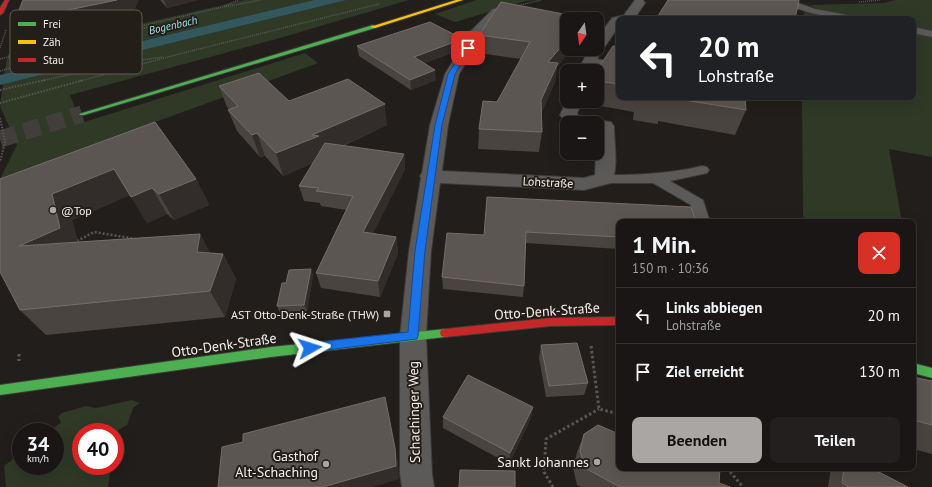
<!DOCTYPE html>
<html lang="de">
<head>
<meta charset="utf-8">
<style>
	body { margin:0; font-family:"PT Sans",sans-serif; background:#221f1e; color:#f1f3f6; height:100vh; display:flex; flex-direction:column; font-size:15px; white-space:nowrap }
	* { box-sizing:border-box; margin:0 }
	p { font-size:13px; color:#9f9fa0 }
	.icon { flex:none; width:22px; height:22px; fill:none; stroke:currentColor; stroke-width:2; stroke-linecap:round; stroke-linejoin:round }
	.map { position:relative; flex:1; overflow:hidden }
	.drawer { position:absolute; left:616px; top:219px; width:300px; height:252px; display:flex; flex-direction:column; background:#191615; border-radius:8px; box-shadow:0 4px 16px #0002,0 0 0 1px #373534 }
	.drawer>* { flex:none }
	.banner { position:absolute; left:616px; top:16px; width:300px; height:84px; border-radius:8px; box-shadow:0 4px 16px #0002,0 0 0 1px #373534; background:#202124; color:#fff; overflow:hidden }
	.needle { width:26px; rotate:193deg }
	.buttons { position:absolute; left:560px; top:12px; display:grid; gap:8px }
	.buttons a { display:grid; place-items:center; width:44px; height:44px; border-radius:8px; background:#191615; box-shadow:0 4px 16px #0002,0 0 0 1px #373534; font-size:20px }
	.speed { position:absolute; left:12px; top:423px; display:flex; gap:8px; font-size:20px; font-weight:700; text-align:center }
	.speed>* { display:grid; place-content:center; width:52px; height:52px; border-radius:50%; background:#191615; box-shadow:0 4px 16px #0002,0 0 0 1px #373534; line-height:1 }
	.speed small { font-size:10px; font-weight:400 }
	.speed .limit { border:6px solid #d22; background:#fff; color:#111 }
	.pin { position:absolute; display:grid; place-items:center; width:34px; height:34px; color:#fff; margin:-17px; border-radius:8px; box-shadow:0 2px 6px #0006 }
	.me { position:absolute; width:44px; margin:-22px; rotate:84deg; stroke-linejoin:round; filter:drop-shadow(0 0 3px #0008) }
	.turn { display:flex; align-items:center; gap:14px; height:84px; padding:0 16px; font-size:18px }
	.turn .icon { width:52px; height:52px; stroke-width:2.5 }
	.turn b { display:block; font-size:28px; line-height:34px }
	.round { display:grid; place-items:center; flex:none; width:42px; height:42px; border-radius:8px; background:#221f1e }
	.overview { display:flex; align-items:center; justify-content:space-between; height:68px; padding:0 16px }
	h1 { font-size:24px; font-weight:700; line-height:30px }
	.button { display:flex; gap:8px; margin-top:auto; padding:8px 16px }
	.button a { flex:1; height:46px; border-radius:8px; background:#aaa6a4; color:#111; font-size:16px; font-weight:700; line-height:46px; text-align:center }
	.button a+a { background:#221f1e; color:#f1f3f6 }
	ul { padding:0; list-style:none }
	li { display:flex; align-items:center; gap:12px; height:56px; padding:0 16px; border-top:1px solid #373534 }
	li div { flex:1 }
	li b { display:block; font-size:15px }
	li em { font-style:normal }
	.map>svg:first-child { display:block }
	.green { fill:#2f3926 }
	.water { fill:#32575d }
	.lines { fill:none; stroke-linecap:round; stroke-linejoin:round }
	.highway-tunnel { stroke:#413e3b; stroke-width:17; stroke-dasharray:17 8; stroke-linecap:butt }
	.lane-casing { stroke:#3c3a39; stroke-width:2 }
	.street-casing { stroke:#3c3a39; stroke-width:2 }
	.fast-casing { stroke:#3c3a39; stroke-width:2 }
	.slow-casing { stroke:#3c3a39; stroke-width:2 }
	.jam-casing { stroke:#3c3a39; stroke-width:2 }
	.path-far3 { stroke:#5a5856; stroke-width:1.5; stroke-dasharray:1 1; stroke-linecap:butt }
	.path-far2 { stroke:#5a5856; stroke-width:2; stroke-dasharray:1.5 1.5; stroke-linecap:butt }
	.path-far1 { stroke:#5a5856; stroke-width:2.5; stroke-dasharray:2 2; stroke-linecap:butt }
	.path { stroke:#5a5856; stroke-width:3; stroke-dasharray:2.5 2.5; stroke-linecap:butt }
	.lane { fill:#5c5a58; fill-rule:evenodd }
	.street { fill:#5c5a58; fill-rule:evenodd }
	.fast { fill:#4caf50; fill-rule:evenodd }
	.slow { fill:#ffc107; fill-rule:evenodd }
	.jam { fill:#c62828; fill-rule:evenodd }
	.wall { fill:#4a4440 }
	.shaded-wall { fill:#322d2a }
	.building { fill:#5c5653; stroke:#746e6b }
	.route { fill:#1a73e8; stroke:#114b97 }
	.poi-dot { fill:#aaa6a4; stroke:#241e19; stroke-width:1.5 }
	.labels { text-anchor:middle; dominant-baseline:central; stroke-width:4; stroke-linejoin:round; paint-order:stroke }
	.far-water-label { font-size:11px; font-style:italic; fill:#99e7f2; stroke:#241e19 }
	.street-label { font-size:12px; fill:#f4f0ed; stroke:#241e19 }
	.poi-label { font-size:12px; fill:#f4f0ed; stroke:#241e19; text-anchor:start }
	.near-street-label { font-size:14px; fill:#f4f0ed; stroke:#241e19 }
	.near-poi-label { font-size:14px; fill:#f4f0ed; stroke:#241e19; text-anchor:end }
	.key { fill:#241e19; stroke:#625d59; stroke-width:1 }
	.key-label { font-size:11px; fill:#f4f0ed }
</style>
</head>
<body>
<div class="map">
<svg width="932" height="487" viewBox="0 0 932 487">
	<rect width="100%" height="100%" fill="#211e1c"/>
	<path class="green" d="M245 0H314L4 74 8 54Z
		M347 0H409L280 38 70 95 81 123 305 53 318 63 136 129 60 182 0 205V179L17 145 0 106 3 84Z
		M476 0H537L526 1 455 22 435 14Z
		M896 0H932V31L913 28V19C883 19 835 22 810 5L884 3Z
		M805 11 847 19H802Z
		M913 32 932 36V157L889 149 902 222H823L803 217 802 97H913Z
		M132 400 140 403 133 408 127 425 118 430 115 445V432H81V466H111L108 487H6L4 466 21 453V466H55V432H49L61 422 58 417 62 413 86 406 96 408Z"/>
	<path class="water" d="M314 0H347L0 85V75Z"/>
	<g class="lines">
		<path class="highway-tunnel" d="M0 139 82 114"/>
		<defs>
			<path id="lane" d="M792 1 815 9 857 17 859 19C834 19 812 14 789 6L788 4Z
				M611 25 619 27V33L608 30 606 28Z
				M913 27 932 31V37L913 33Z
				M589 57 619 64V70L585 62 584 60Z
				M702 166 707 167 709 170 707 173 670 181 703 200 710 222H694L691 205 653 183H604L599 182 597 179 599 176 604 175C638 175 669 174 702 166Z"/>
			<path id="street" d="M635 0H643L645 3 634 19H619V26L599 55 592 71H578L589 49H597V38L612 18 624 15Z
				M497 8 501 9 503 12 482 36 459 74 448 125 442 171 584 178 595 175 597 123H567L560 115 567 100V101H582L577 114 581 117 591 119 592 121 597 120 611 122 614 126C614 142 619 170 611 183L584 190 440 183 431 251 426 336 432 474 434 487H402L400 474V336L409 251 421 178 420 176 422 173 430 125 445 74 471 31 493 9Z"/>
			<path id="fast" d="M373 25 376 27 375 28 84 115H80L79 114Z
				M445 329 449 330 450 333 449 336 445 337 271 357 0 395V385L271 347Z
				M913 363 932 368V378L913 373Z"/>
			<path id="slow" d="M456 0H463L375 28 370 27Z"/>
			<path id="jam" d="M5 0H9L3 13 0 15V8Z
				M619 317V325L550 326 445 337 441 336 440 333 441 330 445 329 550 318Z"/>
		</defs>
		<use href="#lane" class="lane-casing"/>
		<use href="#street" class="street-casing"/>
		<use href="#fast" class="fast-casing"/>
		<use href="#slow" class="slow-casing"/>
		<use href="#jam" class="jam-casing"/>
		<path class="path-far3" d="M859 2 880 0
			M224 6 239 0
			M517 6 541 0
			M0 48 6 30
			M0 59 218 8 261 0
			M0 71 155 25
			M41 81 121 63 163 57
			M80 81 175 55 379 4"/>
		<path class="path-far2" d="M0 90 45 80
			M0 103 84 80
			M0 118 5 142 0 162"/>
		<path class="path-far1" d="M77 241 94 232 136 239"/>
		<path class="path" d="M591 346 599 409 619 414
			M19 354V361
			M727 468 743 487
			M553 487 544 472 546 439 599 409"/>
		<use href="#lane" class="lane"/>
		<use href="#street" class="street"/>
		<use href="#fast" class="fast"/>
		<use href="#slow" class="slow"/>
		<use href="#jam" class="jam"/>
	</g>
	<path class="wall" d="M160 0H198L167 8Z
		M501 2 567 49H569L566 56 557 67 555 82 541 114 542 132 539 152 478 149 479 129 497 102 521 59 479 53V35Z
		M459 37 460 47 457 51 425 63 436 80 411 90 359 56 357 46Z
		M619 37V97H745L746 110 735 135 658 121V124L633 120 634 112 590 104 591 101H597V75L616 47Z
		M219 86 289 101 387 125 343 146 404 154 405 169 373 233 396 237 398 253 380 297 321 288 316 273 346 210 321 206 320 203 304 201 299 186 313 163 283 176 265 156 260 157 237 131 228 110 229 109 227 107Z
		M0 179H196L209 205 174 220 167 214 147 223 130 195 72 220 78 242 200 234 210 253 223 254 236 279 225 317 46 335 20 310Z
		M619 222V249L526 243 524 286 523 297 443 289 442 277 484 235Z
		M311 269 313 276 307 311 280 313 277 306 286 283Z
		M541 345 588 383 584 395 546 397 539 358Z
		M913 377 932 381V454L913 449Z
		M533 407 531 418 509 464 443 428V417Z
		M584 434 719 483 730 487H581L577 485 573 468 577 452Z
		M787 468H795L792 471Z
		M831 468H871L908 487H828Z"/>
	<path class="shaded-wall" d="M117 0H139L134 11 57 28 25 33 16 19Z
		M164 0H198L167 8Z
		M459 37 460 47 457 51 415 67 414 57Z
		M567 40V49H569L566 56 557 67 555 82 539 119 541 100 548 62Z
		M435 70 436 80 411 90 410 80Z
		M385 104 387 125 324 154 325 158 283 176 276 153 312 135Z
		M257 133 265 156 260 157 252 135Z
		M404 154 405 169 366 247 363 232Z
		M114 169 130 195 72 220 81 254 19 246 52 194Z
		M196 179 209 205 174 220 159 194Z
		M152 188 167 214 147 223 131 197Z
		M200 234 214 260 197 252Z
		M396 237 398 253 380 297 378 281Z
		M223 254 236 279 225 317 210 291Z
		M311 269 313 276 307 311 304 305Z
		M385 397 398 462 399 479 373 487H323Z
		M533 407 531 418 509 464 510 453Z"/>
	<path class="building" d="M23 0H117L49 14 16 19 22 2Z
		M668 0H799L795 19H656Z
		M501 2 579 17 578 19H567V40L548 62 558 63 541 100 542 132 479 129 483 101 497 102 530 42 479 35Z
		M430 22 459 37 457 41 414 57 435 70 410 80 357 46Z
		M613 46 619 47V84L597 81V75L601 64Z
		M259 73 289 101 348 79 385 104 312 135 319 136 276 153 257 133 252 135 228 110 238 106 219 86Z
		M649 97H666L665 100Z
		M666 97H745L746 110Z
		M155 122 196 179 159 194 152 188 131 197 114 169 52 194 60 228 19 246 200 234 197 252 223 254 210 291 20 310 0 272V179Z
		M325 143 404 154 363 232 396 237 378 281 316 273 353 196 316 191 319 188 299 186Z
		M487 197 691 207 696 222H619V237L526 232 524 286 442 277 447 233 484 235Z
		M311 269 304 305 277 306 282 283H286L289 270Z
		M577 343 588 383 549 386 541 345Z
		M468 375 533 407 510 453 443 417Z
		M913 377 932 381V425L913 420Z
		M385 397 395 448 396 466 323 487H218L222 447 243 442V434Z
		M598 425 619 434V468H720L719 483 730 487H620L585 468 580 451 584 434Z
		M844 468H871L908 487H849L842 483Z
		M460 470 515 471V487H459Z"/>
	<path class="route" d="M466 46 471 48 455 74 442 125 425 251 418 336 417 339 310 352 306 351 305 348 306 344 310 343 408 332 415 251 435 125 448 74Z"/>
	<g class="poi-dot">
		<circle cx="53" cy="210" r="4"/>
		<rect x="383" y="310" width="8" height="8" rx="2"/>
		<circle cx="597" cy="462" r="4"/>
		<circle cx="326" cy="464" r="4"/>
	</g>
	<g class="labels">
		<g class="far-water-label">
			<text transform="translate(173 25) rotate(-13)">Bogenbach</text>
		</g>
		<g class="street-label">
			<text transform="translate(548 182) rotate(3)">Lohstraße</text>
		</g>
		<g class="poi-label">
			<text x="61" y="210">@Top</text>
			<text x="379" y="314" text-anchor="end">AST Otto-Denk-Straße (THW)</text>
		</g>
		<g class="near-street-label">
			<text transform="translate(547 311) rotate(-4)">Otto-Denk-Straße</text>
			<text transform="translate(224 345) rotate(-8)">Otto-Denk-Straße</text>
			<text transform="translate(414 412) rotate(-91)">Schachinger Weg</text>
		</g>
		<g class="near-poi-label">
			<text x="318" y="456">Gasthof<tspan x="318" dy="16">Alt-Schaching</tspan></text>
			<text x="589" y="462">Sankt Johannes</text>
		</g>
	</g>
	<rect x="10" y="10" width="132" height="64" rx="6" class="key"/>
	<rect x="18" y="22" width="18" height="4" fill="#4caf50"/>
	<rect x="18" y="40" width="18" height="4" fill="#ffc107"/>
	<rect x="18" y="58" width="18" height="4" fill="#c62828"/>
	<g class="key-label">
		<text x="43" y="28">Frei</text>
		<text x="43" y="46">Zäh</text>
		<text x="43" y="64">Stau</text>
	</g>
</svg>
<div class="buttons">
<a><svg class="needle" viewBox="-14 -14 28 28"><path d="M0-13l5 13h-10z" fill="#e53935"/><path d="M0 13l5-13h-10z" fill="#9f9fa0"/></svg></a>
<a>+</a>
<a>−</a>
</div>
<div class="speed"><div>34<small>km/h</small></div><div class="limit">40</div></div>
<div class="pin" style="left:468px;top:48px;background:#d93025"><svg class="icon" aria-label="arrive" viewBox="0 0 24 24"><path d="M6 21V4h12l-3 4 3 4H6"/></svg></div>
<svg class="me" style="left:310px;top:348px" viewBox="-20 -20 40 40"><path d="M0-17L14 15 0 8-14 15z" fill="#1a73e8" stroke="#fff" stroke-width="4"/></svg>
<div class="banner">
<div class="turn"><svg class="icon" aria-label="left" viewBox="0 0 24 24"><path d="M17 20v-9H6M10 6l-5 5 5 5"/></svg><div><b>20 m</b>Lohstraße</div></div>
</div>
<section class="drawer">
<div class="overview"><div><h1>1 Min.</h1><p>150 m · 10:36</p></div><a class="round" style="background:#d93025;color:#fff"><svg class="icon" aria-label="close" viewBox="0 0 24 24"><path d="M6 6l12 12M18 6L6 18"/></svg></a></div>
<ul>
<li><svg class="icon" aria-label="left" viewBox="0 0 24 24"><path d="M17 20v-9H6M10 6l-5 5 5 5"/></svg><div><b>Links abbiegen</b><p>Lohstraße</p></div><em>20 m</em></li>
<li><svg class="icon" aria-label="arrive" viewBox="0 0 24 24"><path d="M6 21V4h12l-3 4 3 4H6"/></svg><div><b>Ziel erreicht</b></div><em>130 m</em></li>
</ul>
<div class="button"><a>Beenden</a><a>Teilen</a></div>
</section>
</div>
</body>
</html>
